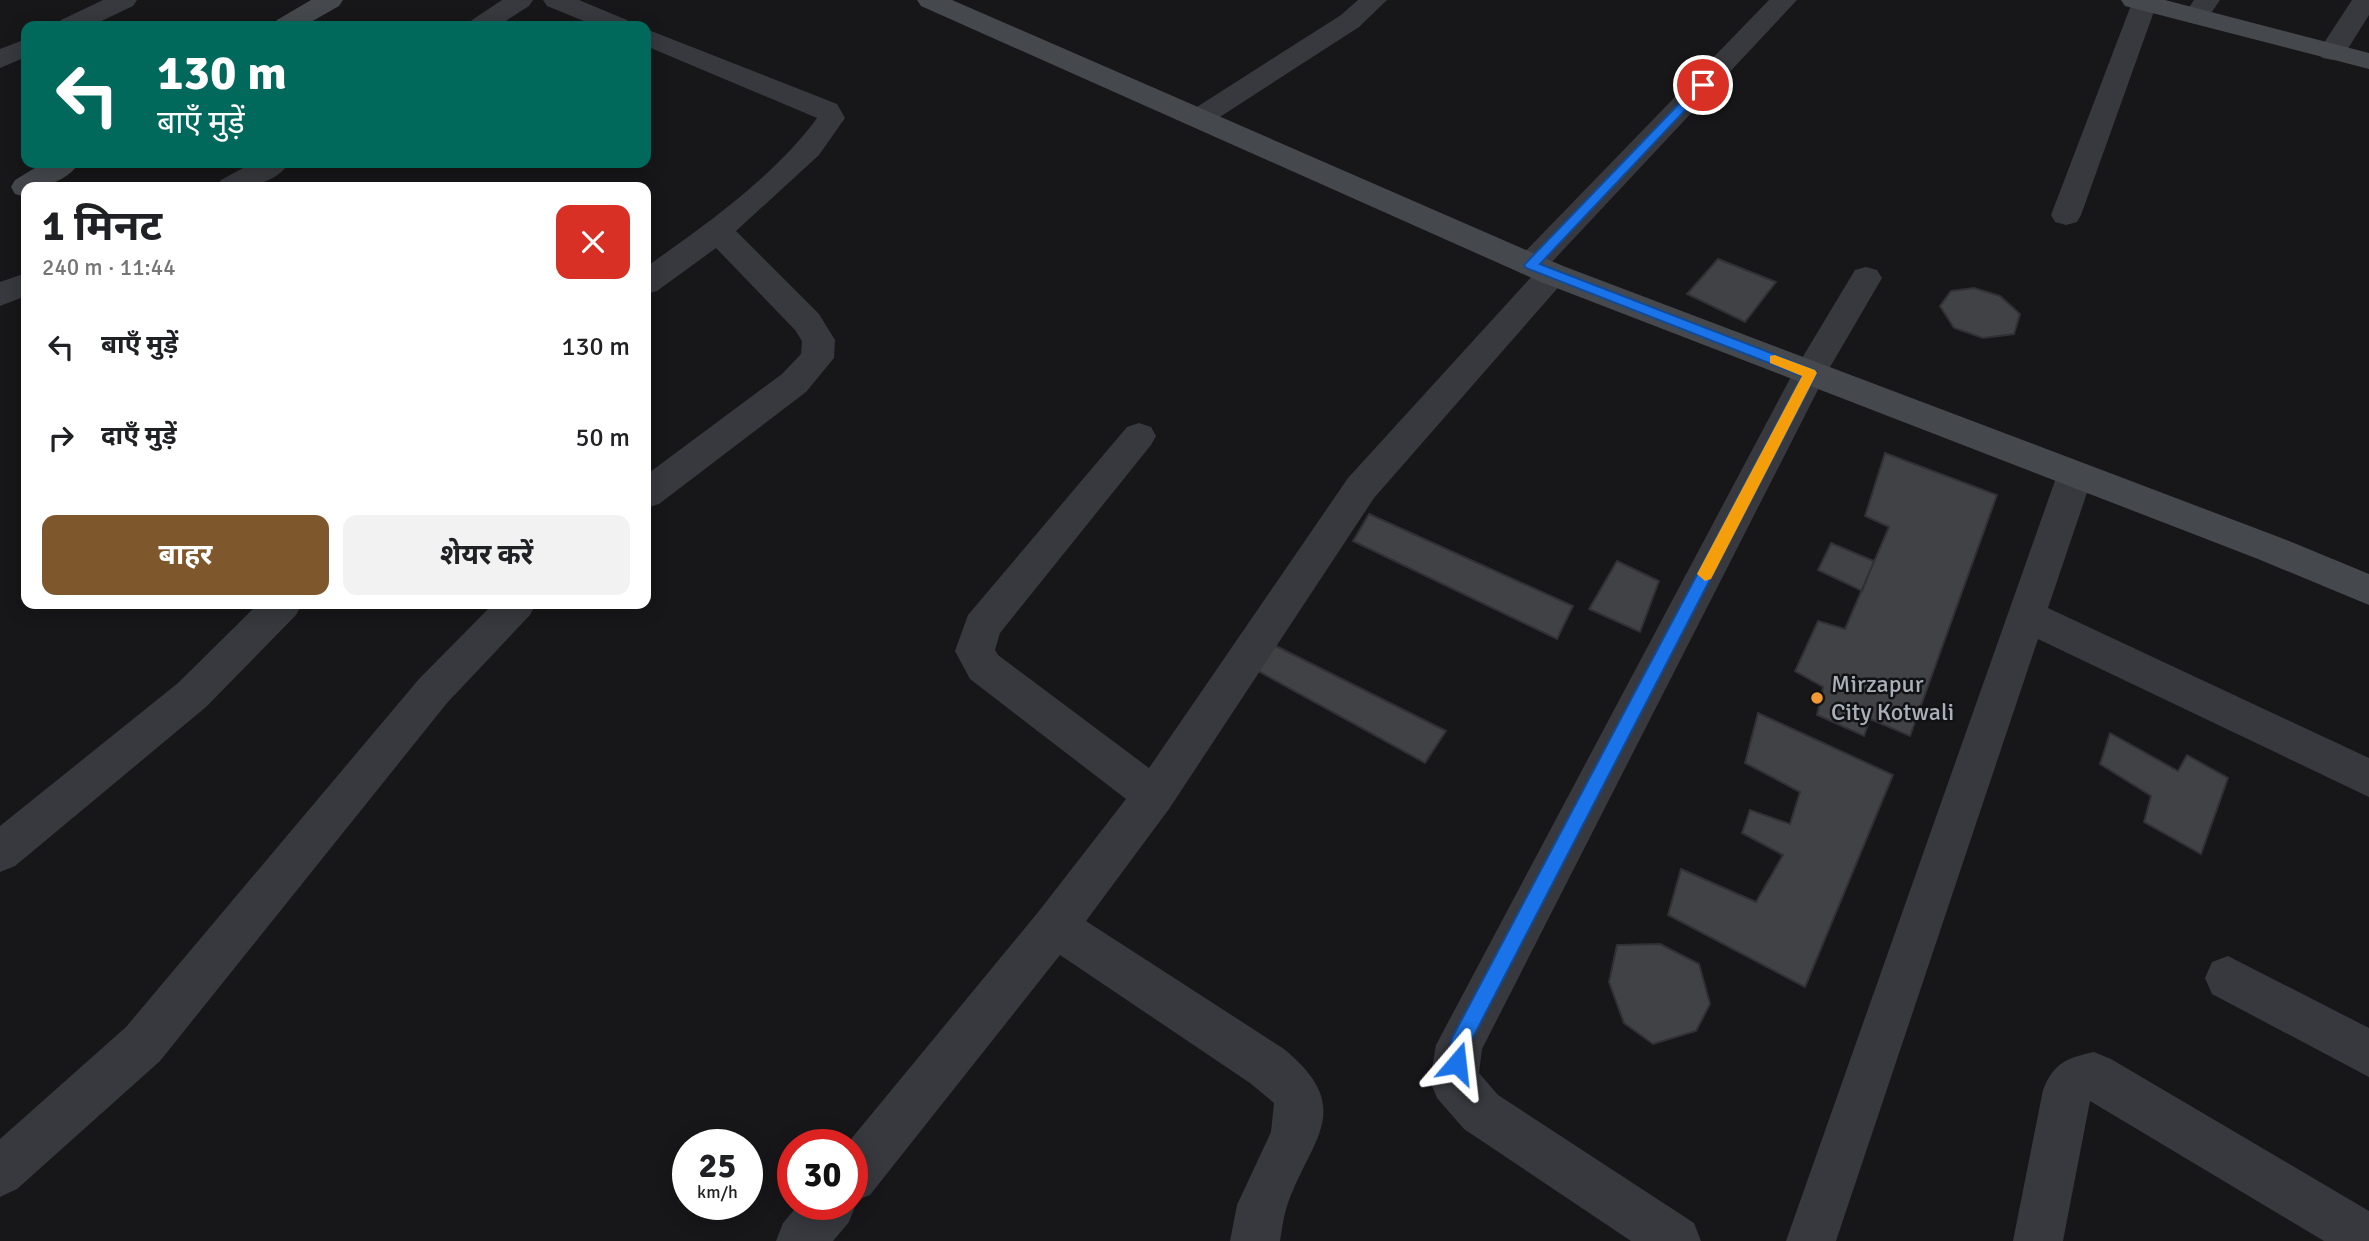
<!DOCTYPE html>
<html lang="hi">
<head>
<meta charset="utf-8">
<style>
	body { margin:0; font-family:Signika,"Noto Sans Devanagari",sans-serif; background:#f2f2f2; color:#202124; height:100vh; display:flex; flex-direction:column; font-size:26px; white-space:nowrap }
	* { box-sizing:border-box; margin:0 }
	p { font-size:23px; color:#757577 }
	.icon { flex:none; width:38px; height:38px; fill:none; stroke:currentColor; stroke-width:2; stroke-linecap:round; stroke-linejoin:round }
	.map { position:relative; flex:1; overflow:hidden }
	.side { position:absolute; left:21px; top:182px; width:630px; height:427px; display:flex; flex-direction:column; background:#fff; border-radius:14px; box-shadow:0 4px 18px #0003 }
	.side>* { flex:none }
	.guide { position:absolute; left:21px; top:21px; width:630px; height:147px; border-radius:14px; box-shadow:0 4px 18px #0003; background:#00695c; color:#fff; overflow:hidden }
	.speed { position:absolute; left:672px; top:1129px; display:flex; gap:14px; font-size:35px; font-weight:700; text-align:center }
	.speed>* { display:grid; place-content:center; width:91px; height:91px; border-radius:50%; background:#fff; box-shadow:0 4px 18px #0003; line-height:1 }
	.speed small { font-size:18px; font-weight:400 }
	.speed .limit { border:10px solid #d22; background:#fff; color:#111 }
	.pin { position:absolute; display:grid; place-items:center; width:60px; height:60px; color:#fff; margin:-30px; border:4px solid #fff; border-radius:50%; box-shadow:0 2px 7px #0007 }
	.me { position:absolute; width:77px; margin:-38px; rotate:17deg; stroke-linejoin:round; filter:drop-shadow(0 0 5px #0008) }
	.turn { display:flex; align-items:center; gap:24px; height:147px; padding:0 21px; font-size:32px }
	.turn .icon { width:91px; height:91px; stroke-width:2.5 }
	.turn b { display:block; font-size:49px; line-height:60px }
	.round { display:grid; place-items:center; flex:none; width:74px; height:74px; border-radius:14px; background:#f2f2f2 }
	.summary { display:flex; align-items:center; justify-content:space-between; height:119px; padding:0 21px }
	h1 { font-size:42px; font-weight:700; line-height:52px }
	.action { display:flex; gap:14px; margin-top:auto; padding:14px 21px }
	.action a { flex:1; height:80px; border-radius:14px; background:#7e572c; color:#fff; font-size:28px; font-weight:700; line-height:80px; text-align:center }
	.action a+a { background:#f2f2f2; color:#202124 }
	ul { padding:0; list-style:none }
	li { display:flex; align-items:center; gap:21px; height:91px; padding:0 21px }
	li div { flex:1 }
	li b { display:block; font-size:26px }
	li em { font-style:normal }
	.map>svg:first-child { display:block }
	.building { fill:#414246; stroke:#313135; stroke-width:2 }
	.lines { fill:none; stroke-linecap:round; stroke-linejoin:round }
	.street { fill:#37393e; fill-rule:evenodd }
	.secondary { fill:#45494e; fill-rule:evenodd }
	.route { fill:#1a73e8; stroke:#114b97; stroke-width:2 }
	.slow { fill:#f59e0b }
	.poi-dot { fill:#f29935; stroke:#111214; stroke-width:2.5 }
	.labels { text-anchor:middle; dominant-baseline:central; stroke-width:5; stroke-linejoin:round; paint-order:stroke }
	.poi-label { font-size:24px; fill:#a9b0b9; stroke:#111214; text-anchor:start }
</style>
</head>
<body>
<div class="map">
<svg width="2369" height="1241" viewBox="0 0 2369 1241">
	<rect width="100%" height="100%" fill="#171719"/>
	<path class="building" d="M1718 259 1776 282 1745 322 1687 294Z
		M1974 288 2000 296 2020 314 2014 334 1983 338 1954 328 1940 306 1951 291Z
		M1885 453 1997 495 1910 736 1870 719 1864 736 1817 715 1823 687 1795 671 1818 621 1845 629 1889 527 1865 516Z
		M1369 514 1573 606 1557 639 1353 541Z
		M1831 543 1874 561 1862 591 1818 570Z
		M1617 561 1659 581 1640 632 1589 609Z
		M1274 645 1446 731 1425 763 1258 671Z
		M1758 713 1893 775 1805 987 1668 915 1681 869 1756 902 1783 855 1742 833 1750 810 1790 824 1800 792 1745 763Z
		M2110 733 2178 771 2187 755 2228 778 2201 854 2144 822 2151 796 2100 764Z
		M1660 944 1699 964 1710 1004 1696 1031 1653 1044 1624 1023 1609 982 1617 945Z"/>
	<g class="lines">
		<path class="street" d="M103 0H137L133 6 91 26H57L61 20Z
			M502 0H533L529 6 498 26H468L472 20Z
			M543 0H579L627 20 631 26H596L547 6Z
			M1358 0H1387L1359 27 1209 124 1199 127 1189 124 1185 118 1189 112 1341 15Z
			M1769 0H1797L1550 264 1563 266 1568 274 1563 282 1374 498 1169 809 1086 921 1284 1049C1359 1111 1308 1140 1286 1209 1283 1219 1282 1230 1280 1241H1230L1237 1205 1271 1132 1274 1103 1250 1083 1060 955 870 1195 855 1201 856 1204 849 1222 833 1241H776L783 1223 799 1204H852V1144H847L1039 911 1126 799 970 679 955 651 968 615 1127 427 1139 423 1151 427 1156 436 1151 445 1000 633 995 650 998 655 1149 768 1348 478 1533 275 1520 273 1515 265 1520 257Z
			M2133 0H2155L2157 3 2081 215 2077 222 2066 225 2055 222 2051 215Z
			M2194 0H2220L2205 22 2196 24 2187 22 2183 16Z
			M2352 0H2369V15L2342 58 2332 60 2322 58 2318 52Z
			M646 29 837 104 845 118 819 155 736 231 819 314 835 340 834 358 806 392 659 504 646 508V475L782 374 801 354 802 341 795 330 716 248 657 291 646 294V267C705 225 774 177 817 118L646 46Z
			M26 39V57L0 68V49Z
			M252 163H289C273 187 243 187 217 187L221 180Z
			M1866 267 1877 270 1882 278 1826 374 1482 1049 1479 1073 1498 1095 1694 1223 1701 1241H1631L1464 1129 1437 1098 1430 1081 1436 1045 1793 373 1855 270Z
			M26 273V296L0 306V282Z
			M2075 461 2088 465 2093 475 2048 608 2369 758V797L2038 639 1836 1241H1786L2057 475 2062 465Z
			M258 604H302L296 615 206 707 15 866 0 872V826L178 683Z
			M493 604H536L530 615 447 703 160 1061 17 1189 0 1197V1139L126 1027 419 679Z
			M2228 956 2369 1028V1077L2212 994 2205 978 2212 962Z
			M2094 1052 2111 1059 2369 1211V1241H2324L2090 1101 2063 1241H2013L2043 1090C2054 1063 2066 1058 2094 1052Z"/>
		<path class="secondary" d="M311 0H343L339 6 304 26H273L277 20Z
			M917 0H952L1563 266 2284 539 2369 574V605L2258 559 1541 282 921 6Z
			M2121 0H2165L2369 53V69L2125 6Z
			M43 163H79C67 181 46 187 26 187V197L15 194 11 187 15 180Z"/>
	</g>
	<path class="route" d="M1699 83 1709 85 1540 264 1815 370 1817 373 1468 1047 1463 1070 1457 1073 1450 1070 1447 1063 1452 1038 1802 376 1526 268 1524 265Z"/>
	<path class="slow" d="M1775 355 1815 370 1817 373 1711 579 1705 581 1697 574 1802 376 1770 363V356Z"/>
	<circle class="poi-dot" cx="1817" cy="698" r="7"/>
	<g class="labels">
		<g class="poi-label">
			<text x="1831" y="684">Mirzapur<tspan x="1831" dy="28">City Kotwali</tspan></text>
		</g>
	</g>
</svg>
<div class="speed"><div>25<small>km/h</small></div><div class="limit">30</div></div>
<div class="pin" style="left:1703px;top:85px;background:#d93025"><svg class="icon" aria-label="arrive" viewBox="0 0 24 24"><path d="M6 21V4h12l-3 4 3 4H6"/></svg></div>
<svg class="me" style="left:1457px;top:1063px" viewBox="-20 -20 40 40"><path d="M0-17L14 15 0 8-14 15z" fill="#1a73e8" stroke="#fff" stroke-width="4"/></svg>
<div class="guide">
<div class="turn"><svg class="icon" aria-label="left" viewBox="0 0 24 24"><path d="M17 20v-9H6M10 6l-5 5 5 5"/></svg><div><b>130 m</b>बाएँ मुड़ें</div></div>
</div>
<section class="side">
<div class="summary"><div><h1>1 मिनट</h1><p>240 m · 11:44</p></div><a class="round" style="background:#d93025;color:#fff"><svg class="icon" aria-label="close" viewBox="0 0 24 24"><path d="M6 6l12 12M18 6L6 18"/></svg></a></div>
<ul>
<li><svg class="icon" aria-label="left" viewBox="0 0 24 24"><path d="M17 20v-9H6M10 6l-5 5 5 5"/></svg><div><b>बाएँ मुड़ें</b></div><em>130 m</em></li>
<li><svg class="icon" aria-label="right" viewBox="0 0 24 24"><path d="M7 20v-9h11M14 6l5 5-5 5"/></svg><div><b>दाएँ मुड़ें</b></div><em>50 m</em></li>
</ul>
<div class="action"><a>बाहर</a><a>शेयर करें</a></div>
</section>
</div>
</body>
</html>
